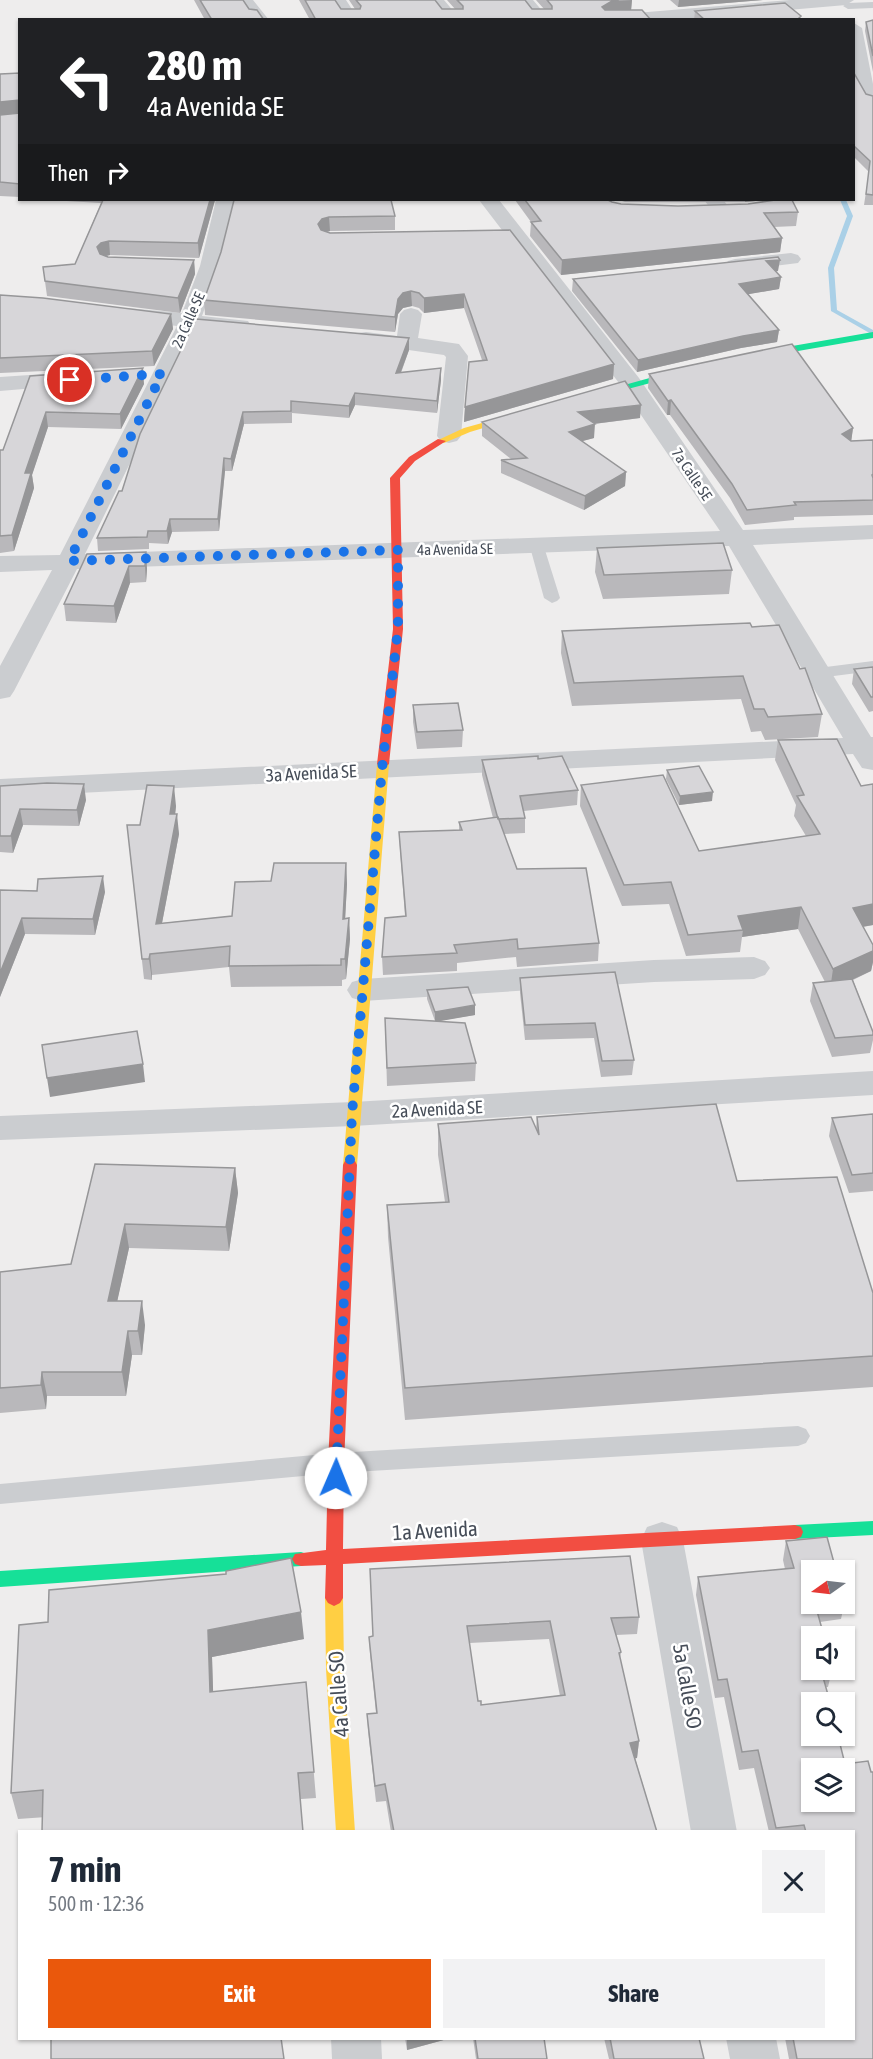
<!DOCTYPE html>
<html lang="en">
<head>
<meta charset="utf-8">
<style>
	body { margin:0; font-family:"Asap Condensed",sans-serif; background:#f2f2f3; color:#1f2937; height:100vh; display:flex; flex-direction:column; font-size:22px; white-space:nowrap }
	* { box-sizing:border-box; margin:0 }
	p { font-size:20px; color:#747a83 }
	.icon { flex:none; width:33px; height:33px; fill:none; stroke:currentColor; stroke-width:2; stroke-linecap:round; stroke-linejoin:round }
	.map { position:relative; flex:1; overflow:hidden }
	.sheet { position:absolute; left:18px; top:1830px; width:837px; height:210px; display:flex; flex-direction:column; background:#fff; border-radius:0px; box-shadow:0 2px 4px #0004 }
	.sheet>* { flex:none }
	.banner { position:absolute; left:18px; top:18px; width:837px; height:183px; border-radius:0px; box-shadow:0 2px 4px #0004; background:#202124; color:#fff; overflow:hidden }
	.needle { width:39px; rotate:256deg }
	.buttons { position:absolute; left:801px; top:1560px; display:grid; gap:12px }
	.buttons a { display:grid; place-items:center; width:54px; height:54px; border-radius:0px; background:#fff; box-shadow:0 2px 4px #0004; font-size:30px }
	.pin { position:absolute; display:grid; place-items:center; width:51px; height:51px; color:#fff; margin:-26px; border:3px solid #fff; border-radius:50%; box-shadow:0 2px 6px #0007 }
	.me { position:absolute; width:66px; margin:-33px; rotate:1deg; stroke-linejoin:round; filter:drop-shadow(0 0 4px #0008) }
	.turn { display:flex; align-items:center; gap:21px; height:126px; padding:0 30px; font-size:27px }
	.turn .icon { width:78px; height:78px; stroke-width:2.5 }
	.turn b { display:block; font-size:42px; line-height:51px }
	.then { display:flex; align-items:center; height:57px; padding:0 30px; background:#0003; gap:12px; font-size:22px }
	.round { display:grid; place-items:center; flex:none; width:63px; height:63px; border-radius:0px; background:#f2f2f3 }
	.head { display:flex; align-items:center; justify-content:space-between; height:102px; padding:0 30px }
	h1 { font-size:36px; font-weight:700; line-height:45px }
	.action { display:flex; gap:12px; margin-top:auto; padding:12px 30px }
	.action a { flex:1; height:69px; border-radius:0px; background:#ea580c; color:#fff; font-size:24px; font-weight:700; line-height:69px; text-align:center }
	.action a+a { background:#f2f2f3; color:#1f2937 }
	.map>svg:first-child { display:block }
	.lines { fill:none; stroke-linecap:round; stroke-linejoin:round }
	.stream { fill:#aad0e7; fill-rule:evenodd }
	.lane { fill:#cbcdd0; fill-rule:evenodd }
	.street { fill:#cbcdd0; fill-rule:evenodd }
	.fast { fill:#16e098; fill-rule:evenodd }
	.slow { fill:#ffcf43; fill-rule:evenodd }
	.jam { fill:#f24e42; fill-rule:evenodd }
	.wall { fill:#b9b8bb; fill-rule:evenodd }
	.shaded-wall { fill:#969698 }
	.building { fill:#d7d6d9; stroke:#969698; stroke-width:1.5; fill-rule:evenodd }
	.route { stroke:#1a73e8; stroke-width:10; stroke-dasharray:0 18 }
	.labels { text-anchor:middle; dominant-baseline:central; stroke-width:5; stroke-linejoin:round; paint-order:stroke }
	.far-street-label { font-size:15px; fill:#464d58; stroke:#fff }
	.street-label { font-size:18px; fill:#464d58; stroke:#fff }
	.near-street-label { font-size:21px; fill:#464d58; stroke:#fff }
</style>
</head>
<body>
<div class="map">
<svg width="873" height="2059" viewBox="0 0 873 2059">
	<rect width="100%" height="100%" fill="#eeeded"/>
	<g class="lines">
		<path class="stream" d="M840 200H846L853 216 834 268 837 310 873 330V335L831 311 828 268 847 216Z"/>
		<path class="lane" d="M873 2V8L848 9 843 6 848 3Z
			M537 543 544 547 560 598 557 601 552 603 544 598 530 547Z
			M873 661V671L818 678 810 673 818 668Z
			M798 1426 806 1429 810 1436 806 1443 798 1446 336 1473 0 1504V1484L336 1453Z"/>
		<path class="street" d="M237 0H253L269 20H252Z
			M330 0H346L359 20H343Z
			M428 0H444L461 20H444Z
			M517 0H533L550 20H533Z
			M790 0H854L846 5 674 20H604L612 15Z
			M854 23 862 28 873 84V104L867 103 855 83 854 72Z
			M216 200H236L220 266 202 316 248 321 251 326 248 331 240 332 197 328 85 554 720 531 622 387 479 200H499L639 378 743 530 873 525V539L753 545 871 737H873V770L862 768 853 754 0 797V779L843 738 729 546 77 569 14 691 10 697 0 699V666L52 570 0 572V556L60 555 177 326 127 320 120 318 116 314 120 310 127 308 182 313 200 266Z
			M704 200H723L732 210 729 214H715Z
			M791 253 798 255 801 259 798 263 735 271 728 269 725 265 728 261 735 259Z
			M411 308 418 310 422 314 418 338 459 344 468 356 461 436 457 441 449 443 441 441 437 436 446 357 444 355 366 344 358 343 355 338 358 333 366 332 397 336 400 314 404 310Z
			M74 372 82 374 85 379 82 384 0 391V377Z
			M754 957 765 961 770 968 765 975 754 979 654 982 363 1001 352 998 347 990 352 982 363 979 654 960Z
			M873 1071V1095L353 1126 0 1140V1116L353 1102Z
			M662 1522 677 1527 683 1540 737 1832H691L641 1540 647 1527Z
			M331 2038H381L382 2059H332Z
			M726 2038H776L780 2059H730Z"/>
		<path class="fast" d="M873 332V338L752 359 748 356 752 353Z
			M693 366 696 367V371L586 400 581 397Z
			M873 1521V1535L795 1539 789 1537 787 1532 789 1527 795 1525Z
			M301 1552 307 1554 310 1559 307 1564 301 1566 0 1587V1571Z"/>
		<path class="slow" d="M522 412 530 414 470 432 444 443 436 441 464 428Z
			M383 760 389 764 357 1165 355 1169H345L343 1165 377 764Z
			M334 1590 340 1593 343 1598 344 1669 355 1832H336L326 1669 325 1598 328 1593Z"/>
		<path class="jam" d="M438 439 446 441 415 461 400 478 403 629 389 764 383 768 377 764 393 629 390 478 409 457Z
			M350 1160 355 1161 357 1165 344 1463 343 1549 795 1525 801 1527 803 1532 801 1537 795 1539 343 1564V1598L340 1603 334 1606 328 1603 325 1598 326 1565 301 1566 295 1564 292 1559 295 1554 326 1550 328 1463 343 1165 345 1161Z"/>
	</g>
	<path class="wall" d="M194 0H243L249 9 264 20H205Z
		M299 0H335L341 9H355L349 0H435L442 9H455L447 0H525L532 9H544L536 0H632L631 10 651 20H310Z
		M670 0H763L678 7Z
		M695 11 801 20H694Z
		M873 20V72L865 31 866 22Z
		M854 48V73L866 94 873 96V205H864L869 172 854 157Z
		M20 73V197L0 196V74Z
		M49 200H215L199 258 110 255 106 256 108 257 194 260 195 274 180 313 47 296 43 267 75 264 101 203Z
		M234 200 395 216V230L330 231 326 232 614 364 613 379 464 422 465 407 482 360 464 308 424 313 419 308 412 306 403 308 398 314 395 332 205 315 204 300 221 252Z
		M515 200H608L612 202 621 204 798 212 796 226 774 227 782 238 780 252 561 275 530 236 531 222Z
		M619 200H766L745 202H625Z
		M778 271 775 272 781 277 779 289 748 294 779 330 777 342 741 348 637 372 572 291 573 279Z
		M0 295 171 314 173 329 154 366 0 373Z
		M409 338V350L401 373 441 380 437 413 355 405 349 418 292 413V423L244 424 232 471H225L219 531 172 532 168 544 149 543V549L98 551 97 538 122 491 140 434Z
		M649 374 853 428 851 441 873 440V515L794 517V520L745 525 730 498 670 415H667L648 388Z
		M30 376 144 384 121 429 48 427 32 475 34 488 14 551 0 553V450H3Z
		M640 418 594 424V438L582 441 626 472 625 486 584 510 501 473V460L511 459 482 436V422Z
		M597 548 732 570 729 594 603 599 595 572Z
		M146 552 147 569 146 582 130 583 116 623 66 621 64 604Z
		M752 627 822 714 818 737 765 740 761 731 751 732 741 699 572 706 561 653 562 631Z
		M873 667V711L869 712 852 684 854 669Z
		M413 705 463 730 462 747 417 749 413 722Z
		M778 740 861 786 873 784V925L863 927 873 945V962L871 971 853 980 873 1032V1040L870 1053 832 1057 810 1001 813 983 825 982 798 929 742 937 740 952 686 956 669 904 622 906 580 806 581 785 699 851 806 836 794 816 796 805 775 760Z
		M538 759 578 790 577 805 524 811 525 818V833L504 834 517 869 599 943 598 961 517 967 516 957 457 963V971L383 975 382 957 405 916 400 850 399 832 459 830V822L493 818 482 775V760Z
		M667 770 712 801 679 805 666 779Z
		M0 786 86 800 79 826 23 825 13 853 0 852Z
		M176 806 175 814 179 834 162 923 232 916 271 881 346 863 347 884 345 919 349 918 350 939 346 979 342 980V986L231 987 229 967 152 975V980L144 979 127 825H140Z
		M0 890 105 892 95 935 25 934 0 997Z
		M615 972 634 1060 632 1075 601 1077 594 1038 525 1040 520 993V978Z
		M427 990 475 1005V1015L437 1021 476 1063 475 1081 387 1086 385 1018 435 1021 427 999Z
		M873 1114V1191L849 1193 829 1136 832 1118Z
		M537 1117 737 1181 873 1293V1387L405 1420 388 1237 387 1205 445 1202 438 1155V1124L536 1129Z
		M95 1164 235 1168 238 1193 229 1251 129 1248 117 1301 145 1325 142 1355H132L126 1396H47L46 1409 0 1413V1272L71 1264Z
		M827 1537 836 1570H812V1604H844V1598L845 1601 841 1619 820 1622 824 1636H812V1670H832L828 1687H826L830 1702H812V1736H838L845 1764 868 1761 871 1772H873V2059H789L785 2038H854V1832H769L754 1768 739 1770 724 1697 715 1698 696 1595 698 1577 785 1569 783 1560 786 1541ZM812 1768H844V1802H812Z
		M370 1569 639 1617 637 1634 616 1635 621 1652 620 1658 639 1741 637 1758H635L657 1832H391L386 1801 376 1802 368 1731 367 1714 376 1713 370 1654 369 1637 373 1636ZM549 1639 560 1696 481 1705 478 1701 469 1643Z
		M19 1625 304 1639 212 1657 213 1692 306 1682 316 1798 18 1819 11 1793Z
		M405 2038H451L407 2050Z
		M473 2038H544L547 2059H476Z
		M604 2038H699L704 2059H609Z"/>
	<path class="shaded-wall" d="M632 0 631 11 602 20V7L612 1Z
		M679 0H763L678 7Z
		M20 100V114L0 115V102Z
		M210 200H215L199 258 198 243Z
		M745 200H766L745 202Z
		M329 217 330 231 322 233 318 224 322 219Z
		M782 238 780 252 561 275 562 260Z
		M109 241 110 255 102 257 98 262 97 247 101 243Z
		M194 260 195 274 180 313 178 298Z
		M780 260 778 271 764 273 766 261Z
		M781 277 779 289 738 296 739 284Z
		M411 291 412 306 403 308 398 314 395 332V317L398 299 403 293Z
		M464 294V308L424 313V298Z
		M171 314 173 329 154 366 152 351Z
		M779 330 777 342 741 348 637 372 638 360 743 336Z
		M409 338V350L396 385V373Z
		M614 364 613 379 464 422 465 407Z
		M143 368 144 384 121 429 120 414Z
		M441 368V380L437 413V401Z
		M355 393V405L349 418V406Z
		M671 400 670 415H667L668 401Z
		M641 405 640 418 577 426 578 412Z
		M46 412 48 427 32 475 34 488 14 551 12 535 25 473Z
		M243 412 244 424 232 471 231 459Z
		M595 424 594 438 568 445 569 432Z
		M853 428 851 443 842 434Z
		M224 458 225 471 219 531 218 519Z
		M626 472 625 486 584 510 585 496Z
		M170 519 172 532 168 544 167 531Z
		M146 552 147 569 146 582 145 566Z
		M129 566 130 583 116 623 114 606Z
		M84 784 86 800 79 826 77 810Z
		M174 786 176 806 173 834 170 814Z
		M713 792 712 801 679 805 680 796Z
		M20 809 23 825 13 853 11 836Z
		M177 814 179 834 158 944 156 924Z
		M346 863 347 884 344 940 343 919Z
		M103 876 105 892 95 935 93 919Z
		M873 904V925L849 929 853 908Z
		M801 907 798 929 742 937 743 930 738 916Z
		M22 918 25 934 0 997V973Z
		M349 918 350 939 346 979 345 959Z
		M873 951V962L871 971 830 990 833 969Z
		M150 954 152 975V980L149 959Z
		M475 1005V1015L435 1022V1012Z
		M143 1064 145 1082 50 1097 47 1078Z
		M235 1168 238 1193 229 1251 226 1227Z
		M125 1224 129 1248 112 1325 108 1301Z
		M142 1301 145 1325 142 1355 138 1331Z
		M128 1331 132 1355 126 1396 122 1372Z
		M42 1372 47 1396 46 1409 41 1385Z
		M301 1612 304 1639 212 1657 214 1719 210 1692 208 1630Z
		M639 1741 637 1758 628 1760 630 1743Z
		M407 2038H451L407 2050Z"/>
	<path class="building" d="M200 0H243L249 9 257 10 264 20H212Z
		M305 0H335L341 9H360L361 6 356 0H435L442 9H463V6L457 0H525L532 9H552V6L547 0H619L612 1 602 7 605 10H642L651 20H316Z
		M785 3 801 16 797 20H705L695 11Z
		M873 20V56L866 22Z
		M854 48V73L866 94 873 96V195L866 194 870 161 854 146Z
		M20 73V100L0 102V74Z
		M20 113V184L0 182V115Z
		M103 200H210L198 243 109 241 101 243 97 247 100 254 108 257 194 260 178 298 45 281 43 267 75 264Z
		M234 200H391L395 216 329 217 322 219 318 224 321 230 330 233 510 230 614 364 465 407 469 362 487 360 464 294 424 298 419 293 411 291 403 293 398 299 395 317 204 300 221 252Z
		M525 200H608L612 202 621 204 678 206 748 204 775 200H792L798 212 764 213 782 238 562 260 531 222 541 221Z
		M778 257 780 260 766 261 781 277 739 284 779 330 743 336 638 360 573 279Z
		M0 295 43 298 171 314 152 351 0 358Z
		M196 319 409 338 396 373 441 368 437 401 355 393 349 406 291 401V411L243 412 231 459 224 458 218 519H170L167 531H148L147 537 97 538 119 491H122L140 434Z
		M792 344 853 428 842 434 851 441 873 440V474L872 475 873 478V500L794 502 796 505 747 510 732 484 671 400 668 401 649 374Z
		M143 368 120 414 46 412 25 473H31L12 535 0 536V450H3L30 376Z
		M625 381 641 405 578 412 595 424 569 432 626 472 585 496 501 460 527 458 482 422Z
		M723 543 732 570 604 575 597 548Z
		M146 552 145 566H129L114 606 64 604 87 554Z
		M750 623 752 627 779 625 800 669 805 668 822 714 768 717 764 709H754L743 676 574 683 562 631Z
		M873 667V697H871L854 669Z
		M458 703 463 730 417 732 413 705Z
		M837 739 861 786 873 784V904L853 908 873 945V951L833 969 801 907 738 916 743 930 688 935 671 882 624 885 581 785 663 775 699 851 820 834 797 796 804 795 778 740Z
		M538 756V759L562 756 578 790 520 796 525 818 498 819 482 760Z
		M699 766 713 792 680 796 667 770Z
		M47 783 84 784 77 810 20 809 11 836H0V786Z
		M147 785 174 786 170 814H177L156 924 232 916 235 882 271 881 274 863H346L343 919 349 918 345 959H341V965L229 966 230 946 150 954 149 959H142L127 825H140Z
		M498 817 517 869 586 868 599 943 518 949 517 939 454 945 457 953 382 957 385 918 406 916 399 832 462 830 459 822Z
		M103 876 93 919 22 918 0 973V890L37 891 38 879Z
		M615 972 634 1060 602 1061 595 1023 525 1025 520 978Z
		M852 979 873 1032V1035L835 1038 813 983Z
		M468 987 475 1005 435 1012 427 990Z
		M385 1018 465 1023 476 1063 387 1068Z
		M137 1031 143 1064 47 1078 42 1045Z
		M716 1104 737 1181 837 1177 873 1293V1356L405 1388 387 1205 449 1202 438 1124 531 1117 539 1135 537 1117Z
		M873 1114V1173L852 1175 832 1118Z
		M95 1164 235 1168 226 1227 125 1224 108 1301H142L138 1331H128L122 1372H42L41 1385 0 1388V1272L71 1264Z
		M827 1537 836 1570H812V1604H821H815L824 1636H812V1670H823H821L830 1702H812V1736H838L845 1764 868 1761 871 1772H873V2059H797L793 2038H854V1832H806L804 1825 776 1828 758 1750 742 1752 727 1679 718 1680 698 1577 794 1568 786 1541ZM812 1768H844V1802H812Z
		M630 1556 639 1617 611 1618 621 1652 619 1653 639 1741 630 1743 657 1832H394L385 1784 375 1786 367 1714 377 1713 369 1637 373 1636 370 1569ZM550 1621 565 1695 481 1705V1701H478L467 1626Z
		M291 1558 301 1612 208 1630 210 1692 306 1682 314 1772 298 1773 303 1832H42L43 1790 11 1793 19 1625 48 1622 49 1590 226 1574V1571Z
		M51 2038H281L284 2059H51Z
		M475 2038H544L547 2059H478Z
		M610 2038H699L704 2059H614Z"/>
	<g class="lines">
		<path class="route" d="M70 380 162 374 69 561 398 550V629L382 769 352 1114 336 1478"/>
	</g>
	<g class="labels">
		<g class="far-street-label">
			<text transform="translate(188 320) rotate(-66)">2a Calle SE</text>
			<text transform="translate(692 474) rotate(56)">7a Calle SE</text>
			<text transform="translate(455 549) rotate(-1)">4a Avenida SE</text>
		</g>
		<g class="street-label">
			<text transform="translate(311 773) rotate(-3)">3a Avenida SE</text>
			<text transform="translate(437 1109) rotate(-3)">2a Avenida SE</text>
		</g>
		<g class="near-street-label">
			<text transform="translate(435 1530) rotate(-3)">1a Avenida</text>
			<text transform="translate(688 1686) rotate(80)">5a Calle SO</text>
			<text transform="translate(338 1694) rotate(-94)">4a Calle SO</text>
		</g>
	</g>
</svg>
<div class="buttons">
<a><svg class="needle" viewBox="-14 -14 28 28"><path d="M0-13l5 13h-10z" fill="#e53935"/><path d="M0 13l5-13h-10z" fill="#747a83"/></svg></a>
<a><svg class="icon" aria-label="sound" viewBox="0 0 24 24"><path d="M4 9h4l5-4v14l-5-4H4zM17 9q2 3 0 6"/></svg></a>
<a><svg class="icon" aria-label="search" viewBox="0 0 24 24"><circle cx="10" cy="10" r="6"/><path d="M15 15l6 6"/></svg></a>
<a><svg class="icon" aria-label="layers" viewBox="0 0 24 24"><path d="M12 4l9 5-9 5-9-5zM3 14l9 5 9-5"/></svg></a>
</div>
<div class="pin" style="left:70px;top:380px;background:#d93025"><svg class="icon" aria-label="arrive" viewBox="0 0 24 24"><path d="M6 21V4h12l-3 4 3 4H6"/></svg></div>
<svg class="me" style="left:336px;top:1478px" viewBox="-20 -20 40 40"><circle r="19" fill="#fff"/><path d="M0-13L10 11 0 6-10 11z" fill="#1a73e8"/></svg>
<div class="banner">
<div class="turn"><svg class="icon" aria-label="left" viewBox="0 0 24 24"><path d="M17 20v-9H6M10 6l-5 5 5 5"/></svg><div><b>280 m</b>4a Avenida SE</div></div>
<div class="then">Then<svg class="icon" aria-label="right" viewBox="0 0 24 24"><path d="M7 20v-9h11M14 6l5 5-5 5"/></svg></div>
</div>
<section class="sheet">
<div class="head"><div><h1>7 min</h1><p>500 m · 12:36</p></div><a class="round"><svg class="icon" aria-label="close" viewBox="0 0 24 24"><path d="M6 6l12 12M18 6L6 18"/></svg></a></div>
<div class="action"><a>Exit</a><a>Share</a></div>
</section>
</div>
</body>
</html>
